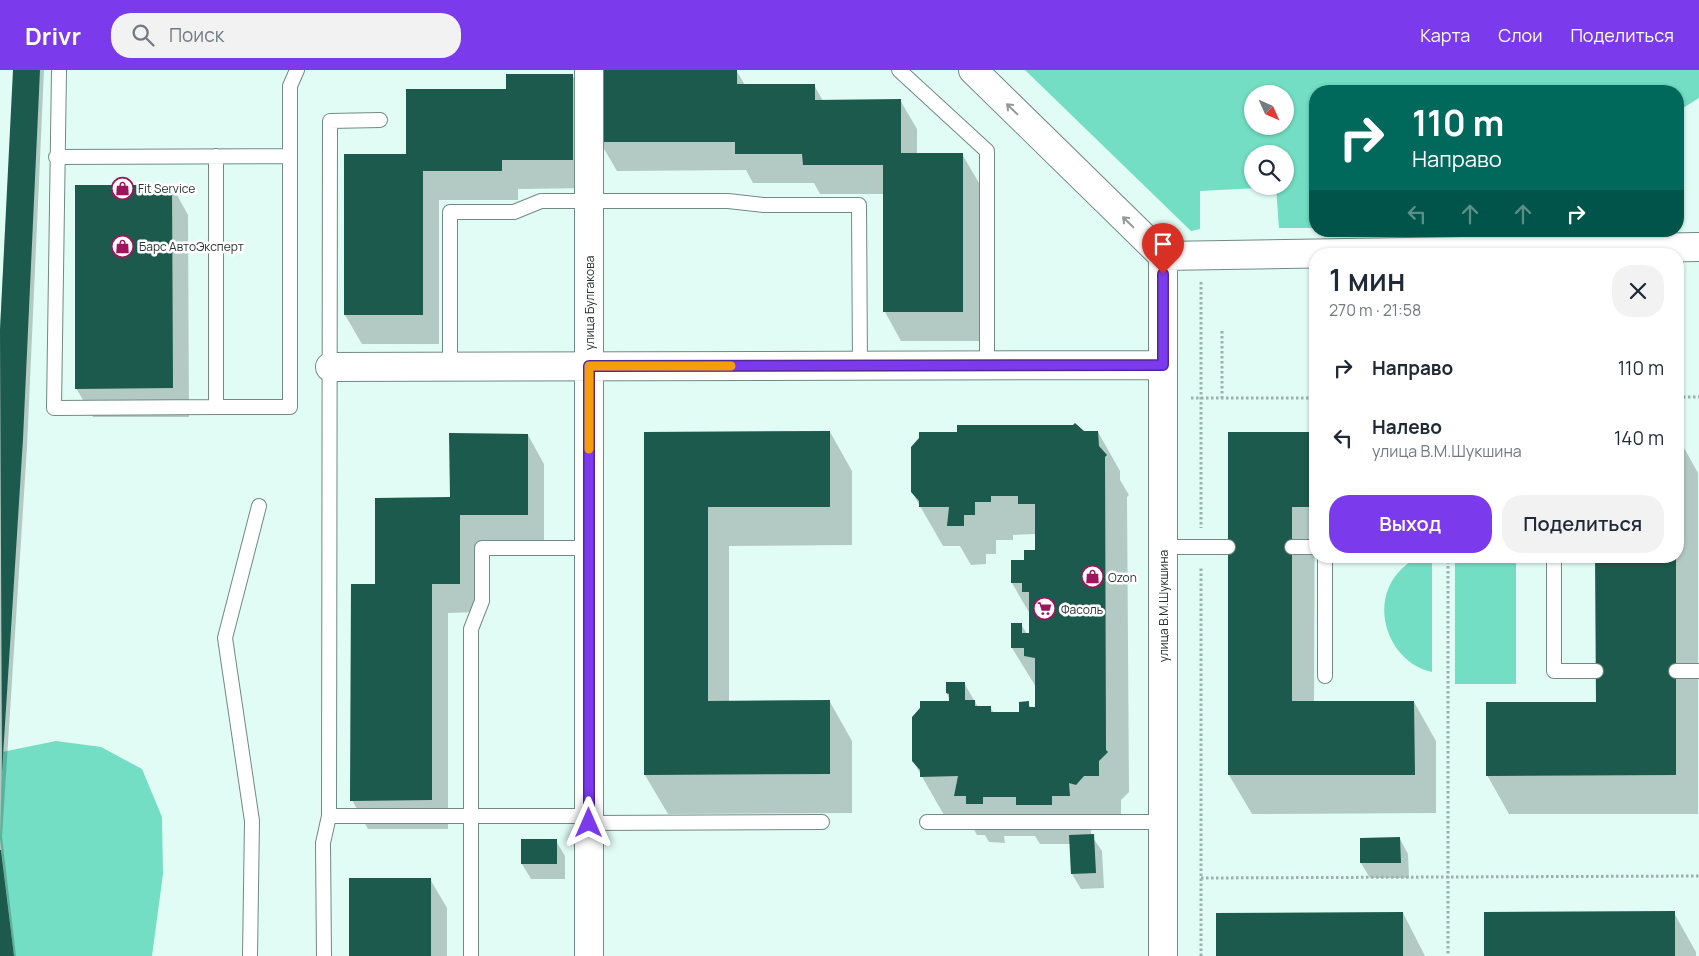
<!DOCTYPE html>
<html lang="ru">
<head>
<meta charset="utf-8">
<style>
	body { margin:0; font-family:Manrope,sans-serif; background:#f2f2f3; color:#1f2937; height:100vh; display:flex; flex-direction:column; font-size:19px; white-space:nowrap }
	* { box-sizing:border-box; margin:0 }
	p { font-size:16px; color:#747a83 }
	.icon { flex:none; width:28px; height:28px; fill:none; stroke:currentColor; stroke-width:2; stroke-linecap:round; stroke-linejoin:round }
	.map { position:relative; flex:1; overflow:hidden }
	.sheet { position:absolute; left:1309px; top:178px; width:375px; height:315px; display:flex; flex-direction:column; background:#fff; border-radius:20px; box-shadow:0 1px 4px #0004 }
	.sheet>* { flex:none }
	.top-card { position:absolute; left:1309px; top:15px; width:375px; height:152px; border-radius:20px; box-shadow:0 1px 4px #0004; background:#00695c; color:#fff; overflow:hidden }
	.needle { width:32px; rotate:135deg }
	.fabs { position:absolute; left:1244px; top:15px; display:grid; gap:10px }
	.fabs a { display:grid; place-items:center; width:50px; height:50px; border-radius:50%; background:#fff; box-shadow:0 1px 4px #0004; font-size:25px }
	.pin { position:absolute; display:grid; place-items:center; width:42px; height:42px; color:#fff; margin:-51px -21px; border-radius:50% 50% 50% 0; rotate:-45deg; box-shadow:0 0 5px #0007 }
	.pin .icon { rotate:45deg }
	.me { position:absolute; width:55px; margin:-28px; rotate:0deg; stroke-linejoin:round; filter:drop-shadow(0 0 4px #0008) }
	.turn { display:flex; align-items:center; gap:18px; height:105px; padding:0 20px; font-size:22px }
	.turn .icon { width:65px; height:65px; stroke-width:2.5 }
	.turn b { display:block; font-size:35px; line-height:42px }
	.lanes { display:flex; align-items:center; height:48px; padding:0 20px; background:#0003; justify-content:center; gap:25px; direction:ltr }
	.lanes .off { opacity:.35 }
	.round { display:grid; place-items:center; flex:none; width:52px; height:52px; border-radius:20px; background:#f2f2f3 }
	.head { display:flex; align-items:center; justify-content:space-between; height:85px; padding:0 20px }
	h1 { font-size:30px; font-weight:600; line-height:38px }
	.cta { display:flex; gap:10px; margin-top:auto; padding:10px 20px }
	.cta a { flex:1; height:58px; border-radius:20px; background:#7c3aed; color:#fff; font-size:20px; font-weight:600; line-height:58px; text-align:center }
	.cta a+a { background:#f2f2f3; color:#1f2937 }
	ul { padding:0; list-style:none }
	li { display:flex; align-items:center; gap:15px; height:70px; padding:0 20px }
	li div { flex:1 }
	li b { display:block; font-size:19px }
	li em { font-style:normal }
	header { display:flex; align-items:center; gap:30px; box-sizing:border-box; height:70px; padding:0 25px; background:#7c3aed; color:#fff }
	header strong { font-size:24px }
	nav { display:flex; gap:28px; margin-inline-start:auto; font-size:18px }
	.search { width:350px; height:45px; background:#f2f2f3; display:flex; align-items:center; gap:12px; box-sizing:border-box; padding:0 18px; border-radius:20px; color:#747a83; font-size:19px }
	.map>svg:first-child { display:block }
	.green { fill:#73dec4; fill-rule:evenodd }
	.shadow { fill:#0003 }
	.building { fill:#1b5a4c }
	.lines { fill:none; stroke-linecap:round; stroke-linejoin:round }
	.service-casing { stroke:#718a83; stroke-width:16 }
	.minor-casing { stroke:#718a83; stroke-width:30 }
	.path { stroke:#9bb1ab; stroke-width:3; stroke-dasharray:2.5 2.5; stroke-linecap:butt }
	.service { stroke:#fff; stroke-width:14 }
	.minor { stroke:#fff; stroke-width:28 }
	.oneway { stroke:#949a98 }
	.route-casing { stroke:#51269a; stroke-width:12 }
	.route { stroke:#7c3aed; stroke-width:9 }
	.slow { stroke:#f59e0b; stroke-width:9 }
	.labels { text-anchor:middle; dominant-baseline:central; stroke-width:5; stroke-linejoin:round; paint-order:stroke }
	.poi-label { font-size:12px; fill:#293431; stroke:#fff; text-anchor:start }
	.street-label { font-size:12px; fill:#293431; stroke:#fff }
</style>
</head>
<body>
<header>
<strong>Drivr</strong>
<div class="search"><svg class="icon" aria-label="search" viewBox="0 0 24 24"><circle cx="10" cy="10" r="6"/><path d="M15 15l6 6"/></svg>Поиск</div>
<nav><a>Карта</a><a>Слои</a><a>Поделиться</a></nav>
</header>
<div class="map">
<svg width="1699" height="886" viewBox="0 0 1699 886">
	<rect width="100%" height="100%" fill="#e0fcf4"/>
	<path class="green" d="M1025 0H1699V28L1683 38 1682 156H1678V21H1315V158H1279L1276 117 1200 121V159L1191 161ZM1252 24H1285V56H1252ZM1252 84H1285V116H1252Z
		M1418 486H1432V602C1396 595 1374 551 1389 517 1395 503 1406 494 1418 486Z
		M1455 486H1516V614H1455Z
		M56 671 101 677 142 699 162 747 163 804 152 886H14L0 769 2 682Z"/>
	<path class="shadow" d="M14 0H44L27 377 2 767 16 886H0V259Z
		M736 0 745 15H814L823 31 900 30 917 59V84H962L979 113V271H901L885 242V124H820L814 113H753L746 100 617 101 600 72Z
		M572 5 589 34V118L518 119V130H439V274H362L345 245V86H407L507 20Z
		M172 116 188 145 189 347H93L76 318Z
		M1678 275 1681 280 1680 316H1678Z
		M830 362 852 401V475L729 476V632H830L852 671V743L668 744 645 705V363Z
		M1098 362 1120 401V410L1129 425 1127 427 1129 722 1121 730V745H1107L1099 753 1091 751V765L1102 781 1104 818 1081 819 1072 804 1071 774H1040L1035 766H1004L1005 773 989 772 985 765H977L966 745H944L913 691 950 632 947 623 964 613 978 637H990L994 643H1020L1028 633 1031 638H1037L1036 617 1012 578 1021 554 1027 564H1030V544L1012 513V491H1025L1036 481V464L1013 465V470H996V484H986V494L971 495 960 476H943L912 422 1083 363Z
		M1229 363H1315L1314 632H1414L1436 671V743L1252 744 1229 705Z
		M528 365 544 394V474H476V542L448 543V759H368L352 730 376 515 451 429Z
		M1678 367 1698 403V744H1509L1487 705 1597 633V486H1678Z
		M1400 769 1408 784 1409 808H1370L1361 793Z
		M556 771 565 786V809H531L522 794Z
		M430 809 447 838V886H350Z
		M1403 843 1425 886H1218Z
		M1674 843 1696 882V886H1486Z"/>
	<path class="building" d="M13 0H40L23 369 2 702 0 260Z
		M599 0H737V14H815V30L901 29V83H963V242H883V95H803L802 84H735V72H599Z
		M506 4H573V90H502V101H423V245H344V84H406V19H506Z
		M75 115H172L173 318 75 319Z
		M1075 353 1084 361H1098L1099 376 1107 385 1105 387 1106 680 1108 682 1099 691V706H1084L1076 715 1069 713 1070 726H1052V735H1016V727H983V734H966V726H954L958 706 920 707V700L912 691V647L920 638V631H949V624L946 623V612H965V630H975V636H991V642H1019V632L1029 631V637H1035V588L1024 586V578H1011V553H1022V563H1029V522H1022V513H1011V490H1024V480H1035V434H1018V426H991V432H975V445H964V456H947L949 437H919V431L911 422V377L919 368V362H957V355H1073Z
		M830 361V437H708V631L830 630V704L644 705V362Z
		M1228 362H1315V437H1292V631H1414L1415 705H1228Z
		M449 363 528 364V445H460V514H432V730L350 731 351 514H375V428L450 427Z
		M1595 486H1676V705L1486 706V632H1596Z
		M1094 764 1096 803 1071 804 1069 765Z
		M1400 767 1401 793H1360V768Z
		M521 769H557V794H521Z
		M0 780H1L14 886H0Z
		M349 808H431V886H349Z
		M1675 841V886H1484V842Z
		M1403 842V886H1216V843Z"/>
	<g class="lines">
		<defs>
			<path id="service" d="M59 0 54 338 216 337V86
				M899 0 987 81V295
				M56 87 290 86
				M450 297V142H514L541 131H728L764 135H859L860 296
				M216 337H290V16L297 0
				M1163 477H1228
				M1292 477H1315
				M1325 486V606
				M1554 486V601H1596
				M1676 601H1699
				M329 746H589
				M927 752H1163
				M589 753 822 752
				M250 886 252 751 225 568 259 436
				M324 886 323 773 329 746 330 51 380 50
				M471 886V559L482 531V478H589"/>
			<path id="minor" d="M589 0V886
				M973 0 1163 186 1699 177
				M1163 186V886
				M330 297 1163 295"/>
		</defs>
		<use href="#service" class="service-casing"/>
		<use href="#minor" class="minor-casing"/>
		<path class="path" d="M1201 212V458
			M1222 261V328
			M1678 327H1699
			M1191 328H1315
			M1448 486V886
			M1201 808 1699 806
			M1201 886V497"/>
		<use href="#service" class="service"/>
		<use href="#minor" class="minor"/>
	</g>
	<defs><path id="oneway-shaft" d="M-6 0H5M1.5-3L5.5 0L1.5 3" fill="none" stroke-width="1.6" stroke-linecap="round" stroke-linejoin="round" transform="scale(1.25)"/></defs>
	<g class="oneway">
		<use href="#oneway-shaft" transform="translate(1012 39) rotate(-136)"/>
		<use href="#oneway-shaft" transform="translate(1128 152) rotate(-136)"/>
	</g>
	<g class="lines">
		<defs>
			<path id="route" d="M589 753V296L1163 295V204"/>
		</defs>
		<use href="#route" class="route-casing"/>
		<use href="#route" class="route"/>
		<path class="slow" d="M589 379V296H731"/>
	</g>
	<defs>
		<symbol id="shop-ring" viewBox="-11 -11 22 22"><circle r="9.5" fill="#fff" stroke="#a0145e" stroke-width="1.5"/><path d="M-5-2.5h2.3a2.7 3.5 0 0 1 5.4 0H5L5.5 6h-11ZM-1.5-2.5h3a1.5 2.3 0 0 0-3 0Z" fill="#a0145e"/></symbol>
		<symbol id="supermarket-ring" viewBox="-11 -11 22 22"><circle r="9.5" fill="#fff" stroke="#a0145e" stroke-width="1.5"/><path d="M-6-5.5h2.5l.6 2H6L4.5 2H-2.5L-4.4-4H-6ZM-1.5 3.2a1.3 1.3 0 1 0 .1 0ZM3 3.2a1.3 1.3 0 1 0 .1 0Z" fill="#a0145e"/></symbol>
	</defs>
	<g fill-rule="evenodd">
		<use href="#shop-ring" x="110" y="106" width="25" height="25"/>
		<use href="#shop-ring" x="110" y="164" width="25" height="25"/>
		<use href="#shop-ring" x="1080" y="494" width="25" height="25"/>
		<use href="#supermarket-ring" x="1032" y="526" width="25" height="25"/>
	</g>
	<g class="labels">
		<g class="poi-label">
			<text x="138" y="118">Fit Service</text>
			<text x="139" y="176">Барс АвтоЭксперт</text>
			<text x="1108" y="507">Ozon</text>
			<text x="1061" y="539">Фасоль</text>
		</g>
		<g class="street-label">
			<text transform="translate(589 233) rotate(-90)">улица Булгакова</text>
			<text transform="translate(1163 536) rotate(-90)">улица В.М.Шукшина</text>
		</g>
	</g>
</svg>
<div class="fabs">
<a><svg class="needle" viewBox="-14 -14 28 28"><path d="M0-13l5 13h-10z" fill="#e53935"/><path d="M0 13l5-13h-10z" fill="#747a83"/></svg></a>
<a><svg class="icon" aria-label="search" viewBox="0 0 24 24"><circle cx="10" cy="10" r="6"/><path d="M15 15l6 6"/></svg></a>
</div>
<div class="pin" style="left:1163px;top:204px;background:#d93025"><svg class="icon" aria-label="arrive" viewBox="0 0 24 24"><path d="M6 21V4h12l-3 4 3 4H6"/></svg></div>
<svg class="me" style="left:589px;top:753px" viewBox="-20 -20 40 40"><path d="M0-17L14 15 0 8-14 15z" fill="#7c3aed" stroke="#fff" stroke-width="4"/></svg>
<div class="top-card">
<div class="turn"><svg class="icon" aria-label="right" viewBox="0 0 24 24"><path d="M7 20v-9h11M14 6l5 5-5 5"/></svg><div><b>110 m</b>Направо</div></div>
<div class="lanes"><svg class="icon off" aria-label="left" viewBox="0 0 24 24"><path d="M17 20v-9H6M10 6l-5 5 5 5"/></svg><svg class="icon off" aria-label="ahead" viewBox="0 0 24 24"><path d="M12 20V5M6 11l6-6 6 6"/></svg><svg class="icon off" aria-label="ahead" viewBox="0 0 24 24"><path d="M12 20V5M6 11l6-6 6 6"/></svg><svg class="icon" aria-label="right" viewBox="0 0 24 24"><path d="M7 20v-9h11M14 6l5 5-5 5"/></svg></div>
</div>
<section class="sheet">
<div class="head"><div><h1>1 мин</h1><p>270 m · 21:58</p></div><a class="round"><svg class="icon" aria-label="close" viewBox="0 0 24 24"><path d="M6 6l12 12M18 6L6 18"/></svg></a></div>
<ul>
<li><svg class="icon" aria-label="right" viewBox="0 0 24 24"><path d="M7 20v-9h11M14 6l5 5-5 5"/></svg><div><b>Направо</b></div><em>110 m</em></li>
<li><svg class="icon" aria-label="left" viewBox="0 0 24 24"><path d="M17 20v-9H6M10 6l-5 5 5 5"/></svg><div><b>Налево</b><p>улица В.М.Шукшина</p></div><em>140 m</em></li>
</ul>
<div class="cta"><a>Выход</a><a>Поделиться</a></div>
</section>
</div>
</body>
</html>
